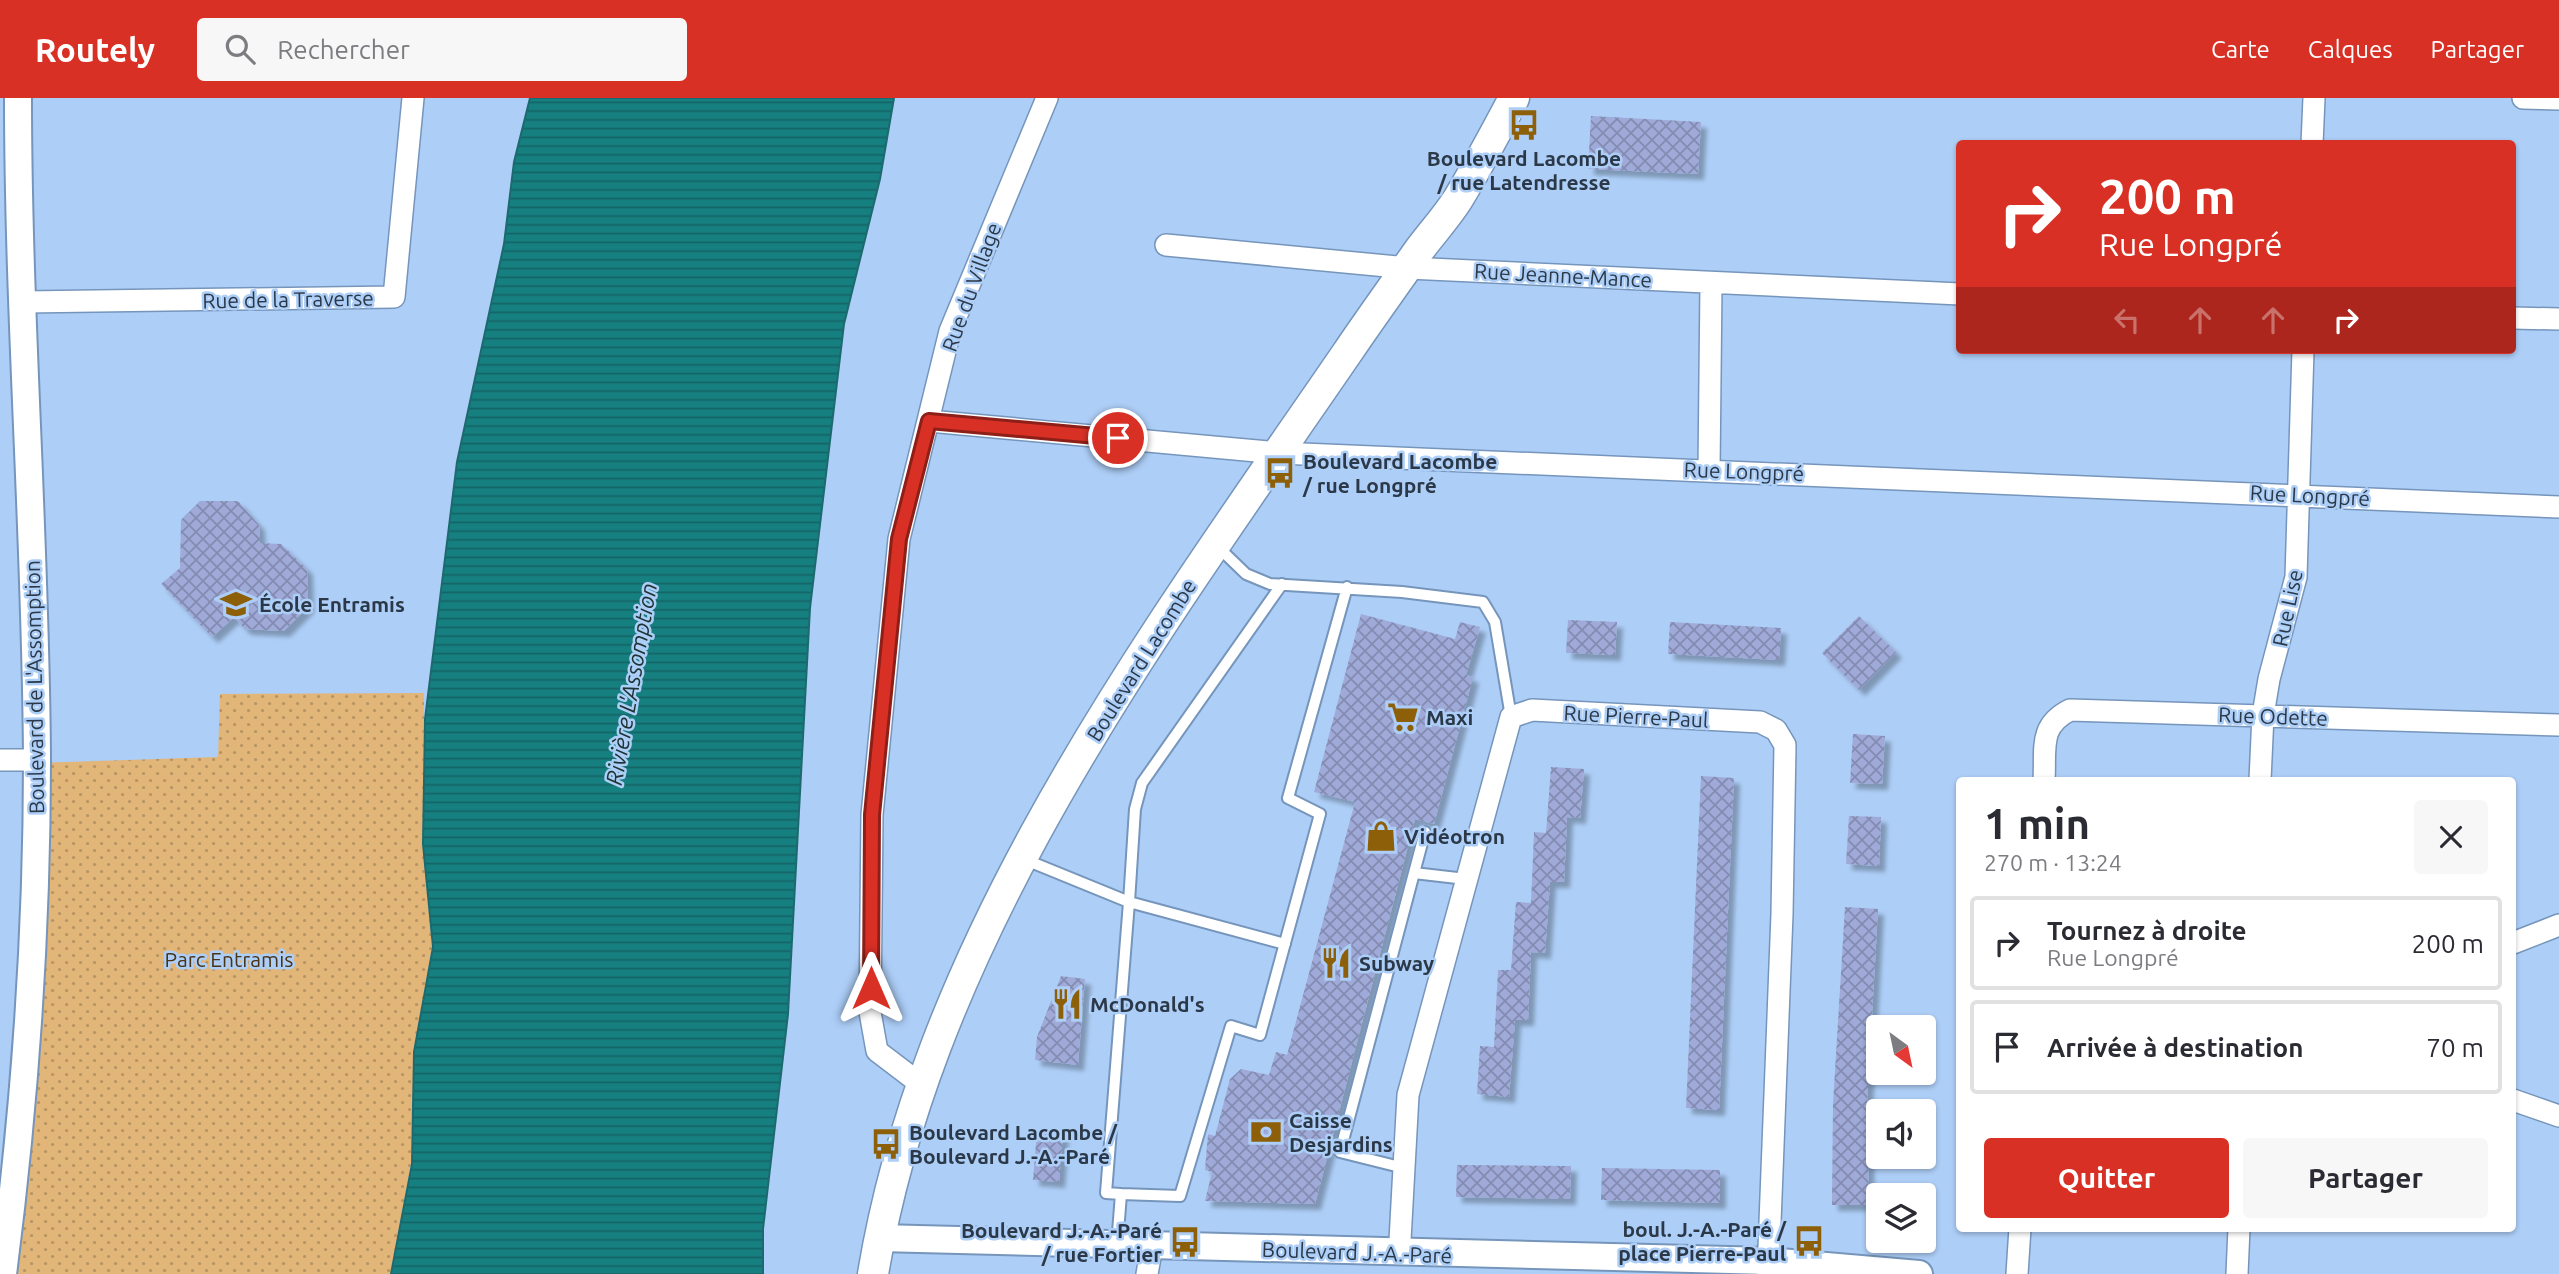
<!DOCTYPE html>
<html lang="fr">
<head>
<meta charset="utf-8">
<style>
	body { margin:0; font-family:Ubuntu,sans-serif; background:#f7f7f7; color:#2b2b33; height:100vh; display:flex; flex-direction:column; font-size:26px; white-space:nowrap }
	* { box-sizing:border-box; margin:0 }
	p { font-size:23px; color:#7c7c81 }
	.icon { flex:none; width:38px; height:38px; fill:none; stroke:currentColor; stroke-width:2; stroke-linecap:round; stroke-linejoin:round }
	.map { position:relative; flex:1; overflow:hidden }
	.panel { position:absolute; left:1956px; top:679px; width:560px; height:455px; display:flex; flex-direction:column; background:#fff; border-radius:7px; box-shadow:0 2px 5px #0004 }
	.panel>* { flex:none }
	.banner { position:absolute; left:1956px; top:42px; width:560px; height:214px; border-radius:7px; box-shadow:0 2px 5px #0004; background:#d93025; color:#fff; overflow:hidden }
	.needle { width:46px; rotate:147deg }
	.buttons { position:absolute; left:1866px; top:917px; display:grid; gap:14px }
	.buttons a { display:grid; place-items:center; width:70px; height:70px; border-radius:7px; background:#fff; box-shadow:0 2px 5px #0004; font-size:35px }
	.pin { position:absolute; display:grid; place-items:center; width:60px; height:60px; color:#fff; margin:-30px; border:4px solid #fff; border-radius:50%; box-shadow:0 2px 7px #0007 }
	.me { position:absolute; width:77px; margin:-38px; rotate:0deg; stroke-linejoin:round; filter:drop-shadow(0 0 5px #0008) }
	.turn { display:flex; align-items:center; gap:24px; height:147px; padding:0 28px; font-size:32px }
	.turn .icon { width:91px; height:91px; stroke-width:2.5 }
	.turn b { display:block; font-size:49px; line-height:60px }
	.lanes { display:flex; align-items:center; height:66px; padding:0 28px; background:#0003; justify-content:center; gap:35px; direction:ltr }
	.lanes .off { opacity:.35 }
	.round { display:grid; place-items:center; flex:none; width:74px; height:74px; border-radius:7px; background:#f7f7f7 }
	.head { display:flex; align-items:center; justify-content:space-between; height:119px; padding:0 28px }
	h1 { font-size:42px; font-weight:600; line-height:52px }
	.primary-button { display:flex; gap:14px; margin-top:auto; padding:14px 28px }
	.primary-button a { flex:1; height:80px; border-radius:7px; background:#d93025; color:#fff; font-size:28px; font-weight:600; line-height:80px; text-align:center }
	.primary-button a+a { background:#f7f7f7; color:#2b2b33 }
	ul { padding:0; list-style:none }
	li { display:flex; align-items:center; gap:21px; height:94px; margin:0 14px 10px; padding:0 14px; border:4px solid #e1e1e2; border-radius:7px }
	li div { flex:1 }
	li b { display:block; font-size:26px }
	li em { font-style:normal }
	header { display:flex; align-items:center; gap:42px; box-sizing:border-box; height:98px; padding:0 35px; background:#d93025; color:#fff }
	header strong { font-size:33px }
	nav { display:flex; gap:38px; margin-inline-start:auto; font-size:24px }
	.search { width:490px; height:63px; background:#f7f7f7; display:flex; align-items:center; gap:18px; box-sizing:border-box; padding:0 24px; border-radius:7px; color:#7c7c81; font-size:26px }
	.map>svg:first-child { display:block }
	.park { fill:url(#park-dots) }
	.water { fill:url(#water-rules); stroke:#1c6a6f; stroke-width:2 }
	.building { fill:url(#building-cross-hatch); filter:url(#shadow) }
	.lines { fill:none; stroke-linecap:round; stroke-linejoin:round }
	.service-casing { stroke:#7695bb; stroke-width:14 }
	.minor-casing { stroke:#7695bb; stroke-width:24 }
	.tertiary-casing { stroke:#7695bb; stroke-width:30 }
	.secondary-casing { stroke:#7695bb; stroke-width:33 }
	.service { stroke:#fff; stroke-width:10 }
	.minor { stroke:#fff; stroke-width:21 }
	.tertiary { stroke:#fff; stroke-width:26 }
	.secondary { stroke:#fff; stroke-width:30 }
	.route-casing { stroke:#8d1f18; stroke-width:18 }
	.route { stroke:#d93025; stroke-width:12 }
	.labels { text-anchor:middle; dominant-baseline:central; stroke-width:5; stroke-linejoin:round; paint-order:stroke }
	.poi-label { font-size:21px; font-weight:bold; fill:#2b3848; stroke:#adcef7; text-anchor:start }
	.street-label { font-size:21px; fill:#2b3848; stroke:#adcef7 }
	.park-label { font-size:21px; fill:#4a3414; stroke:#adcef7 }
	.water-label { font-size:23px; font-style:italic; fill:#1e3434; stroke:#adcef7 }
</style>
</head>
<body>
<header>
<strong>Routely</strong>
<div class="search"><svg class="icon" aria-label="search" viewBox="0 0 24 24"><circle cx="10" cy="10" r="6"/><path d="M15 15l6 6"/></svg>Rechercher</div>
<nav><a>Carte</a><a>Calques</a><a>Partager</a></nav>
</header>
<div class="map">
<svg width="2559" height="1176" viewBox="0 0 2559 1176">
	<defs>
		<pattern id="park-dots" width="8" height="8" patternUnits="userSpaceOnUse" patternTransform="scale(1.75)"><rect width="8" height="8" fill="#e2b578"/><path d="M2 2h.1M6 6h.1" fill="none" stroke="#b79464" stroke-width="1.8" stroke-linecap="round"/></pattern>
		<pattern id="water-rules" width="6" height="5" patternUnits="userSpaceOnUse" patternTransform="scale(1.75)"><rect width="6" height="5" fill="#168080"/><path d="M0 2.5h6" fill="none" stroke="#146466"/></pattern>
		<pattern id="building-cross-hatch" width="8" height="8" patternUnits="userSpaceOnUse" patternTransform="scale(1.75)"><rect width="8" height="8" fill="#a0aad8"/><path d="M0 0l8 8M0 8l8-8" fill="none" stroke="#838bb1"/></pattern>
		<filter id="shadow"><feDropShadow dx="6" dy="6" stdDeviation="2" flood-color="#0004"/></filter>
	</defs>
	<rect width="100%" height="100%" fill="#adcef7"/>
	<path class="park" d="M424 595 423 742 432 849 414 955 411 1066 391 1176H3L36 665 218 659 220 596Z"/>
	<path class="water" d="M530 0H894L880 81 844 226 810 510 788 916 763 1131V1176H391L412 1066 414 954 433 849 423 746 425 621 430 581 457 364 504 146 514 64Z"/>
	<path class="building" d="M1591 18 1701 24 1698 76 1588 71Z
		M200 403H238L259 427 260 445 281 446 307 471 308 509 284 533 245 531 234 519 212 539 161 486 180 470 181 422Z
		M1361 516 1455 541 1460 524 1480 529 1466 577 1473 579 1434 726 1415 721 1315 1106 1205 1103 1212 1074 1205 1072 1208 1036 1215 1038 1230 981 1241 971 1269 977 1276 954 1287 957 1355 704 1314 694Z
		M1859 518 1896 554 1859 592 1822 555Z
		M1568 522 1617 524 1615 557 1566 555Z
		M1670 524 1781 530 1779 562 1668 556Z
		M1853 636 1885 638 1882 686 1850 685Z
		M1551 669 1584 671 1580 720 1567 719 1564 784H1550L1545 855 1531 854 1528 922H1515L1509 999 1477 996 1480 948 1494 949 1498 872H1511L1516 804 1531 805 1534 734 1546 735Z
		M1701 678 1734 680 1719 1012 1686 1010Z
		M1849 718 1881 719 1879 768 1846 766Z
		M1845 809 1878 811 1867 1006 1869 1107H1832L1833 1006Z
		M1061 878 1085 881 1078 967 1035 962 1037 939Z
		M1037 1033 1063 1035 1059 1084 1033 1082Z
		M1457 1067 1571 1068 1570 1101 1456 1099Z
		M1602 1070 1720 1072V1105L1601 1102Z"/>
	<g class="lines">
		<defs>
			<path id="service" d="M1217 448 1246 476 1270 486 1402 494 1483 504 1495 524 1511 619
				M1282 486 1142 685 1135 711 1129 804 1285 846
				M1026 762 1129 804 1106 1095 1121 1096 1117 1147
				M1414 775 1425 734
				M1404 1070 1340 1054 1414 775 1466 781
				M1121 1096 1180 1098 1231 928 1260 937 1320 716 1288 700 1347 489"/>
			<path id="minor" d="M2523 0 2559 1
				M2312 46 2314 0
				M1166 147 1408 170 1960 196
				M24 204 394 199 413 0
				M2513 220 2559 221
				M929 323 1279 355 2559 409
				M1709 372 1711 185
				M0 662H37
				M2044 682C2046 651 2038 628 2070 612L2559 627
				M2260 682 2263 617 2269 581 2296 479 2303 252
				M2513 845 2559 827
				M923 988 877 953 870 914 872 717 899 441 950 233 1047 0
				M2513 1002 2559 1018
				M1402 1154 1400 1142 1408 997 1511 619 1532 612 1760 624 1776 632 1785 647 1782 816 1768 1176
				M1147 1176 1152 1148
				M2017 1176 2020 1130
				M2237 1176 2239 1130"/>
			<path id="tertiary" d="M879 1140 1769 1163 1919 1176
				M3 1176C25 1006 37 834 37 663 36 441 18 221 18 0"/>
			<path id="secondary" d="M873 1176C930 834 1155 535 1347 255 1370 221 1394 188 1417 155 1430 137 1446 120 1458 101 1478 68 1496 34 1514 0"/>
		</defs>
		<use href="#service" class="service-casing"/>
		<use href="#minor" class="minor-casing"/>
		<use href="#tertiary" class="tertiary-casing"/>
		<use href="#secondary" class="secondary-casing"/>
		<use href="#service" class="service"/>
		<use href="#minor" class="minor"/>
		<use href="#tertiary" class="tertiary"/>
		<use href="#secondary" class="secondary"/>
	</g>
	<g class="lines">
		<defs>
			<path id="route" d="M871 890 872 717 899 441 929 323 1118 340"/>
		</defs>
		<use href="#route" class="route-casing"/>
		<use href="#route" class="route"/>
	</g>
	<defs>
		<symbol id="bus-bare" viewBox="-9 -9 18 18"><path d="M-5-6H5V4H4V6H2V4H-2V6H-4V4H-5ZM-3.5-4V0h7V-4ZM-3.5 1.2v1.5H-2V1.2ZM2 1.2v1.5H3.5V1.2Z" fill="#8e5f09" stroke="#adcef7" stroke-width="2.5" paint-order="stroke"/></symbol>
		<symbol id="school-bare" viewBox="-9 -9 18 18"><path d="M0-5L7-2L0 1L-7-2ZM-4 1L0 2.5L4 1V4Q0 6-4 4Z" fill="#8e5f09" stroke="#adcef7" stroke-width="2.5" paint-order="stroke"/></symbol>
		<symbol id="supermarket-bare" viewBox="-9 -9 18 18"><path d="M-6-5.5h2.5l.6 2H6L4.5 2H-2.5L-4.4-4H-6ZM-1.5 3.2a1.3 1.3 0 1 0 .1 0ZM3 3.2a1.3 1.3 0 1 0 .1 0Z" fill="#8e5f09" stroke="#adcef7" stroke-width="2.5" paint-order="stroke"/></symbol>
		<symbol id="shop-bare" viewBox="-9 -9 18 18"><path d="M-5-2.5h2.3a2.7 3.5 0 0 1 5.4 0H5L5.5 6h-11ZM-1.5-2.5h3a1.5 2.3 0 0 0-3 0Z" fill="#8e5f09" stroke="#adcef7" stroke-width="2.5" paint-order="stroke"/></symbol>
		<symbol id="restaurant-bare" viewBox="-9 -9 18 18"><path d="M-5-6h1v4h1v-4h1v4h1v-4h1v5L-1.5 .5V6h-2V.5L-5-1ZM5-6V6H3V1.5H1.5Q1.5-4 5-6Z" fill="#8e5f09" stroke="#adcef7" stroke-width="2.5" paint-order="stroke"/></symbol>
		<symbol id="bank-bare" viewBox="-9 -9 18 18"><path d="M-6-4H6V4H-6ZM0-2.3a2.3 2.3 0 1 0 0 4.6a2.3 2.3 0 1 0 0-4.6Z" fill="#8e5f09" stroke="#adcef7" stroke-width="2.5" paint-order="stroke"/></symbol>
	</defs>
	<g fill-rule="evenodd">
		<use href="#bus-bare" x="1502" y="5" width="44" height="44"/>
		<use href="#bus-bare" x="1258" y="353" width="44" height="44"/>
		<use href="#school-bare" x="214" y="484" width="44" height="44"/>
		<use href="#supermarket-bare" x="1381" y="597" width="44" height="44"/>
		<use href="#shop-bare" x="1359" y="716" width="44" height="44"/>
		<use href="#restaurant-bare" x="1314" y="843" width="44" height="44"/>
		<use href="#restaurant-bare" x="1045" y="884" width="44" height="44"/>
		<use href="#bank-bare" x="1244" y="1012" width="44" height="44"/>
		<use href="#bus-bare" x="864" y="1024" width="44" height="44"/>
		<use href="#bus-bare" x="1787" y="1121" width="44" height="44"/>
		<use href="#bus-bare" x="1163" y="1122" width="44" height="44"/>
	</g>
	<g class="labels">
		<g class="poi-label">
			<text x="1524" y="60" text-anchor="middle">Boulevard Lacombe<tspan x="1524" dy="24">/ rue Latendresse</tspan></text>
			<text x="1303" y="363">Boulevard Lacombe<tspan x="1303" dy="24">/ rue Longpré</tspan></text>
			<text x="259" y="506">École Entramis</text>
			<text x="1426" y="619">Maxi</text>
			<text x="1404" y="738">Vidéotron</text>
			<text x="1359" y="865">Subway</text>
			<text x="1090" y="906">McDonald's</text>
			<text x="1289" y="1022">Caisse<tspan x="1289" dy="24">Desjardins</tspan></text>
			<text x="909" y="1034">Boulevard Lacombe /<tspan x="909" dy="24">Boulevard J.-A.-Paré</tspan></text>
			<text x="1786" y="1131" text-anchor="end">boul. J.-A.-Paré /<tspan x="1786" dy="24">place Pierre-Paul</tspan></text>
			<text x="1162" y="1132" text-anchor="end">Boulevard J.-A.-Paré<tspan x="1162" dy="24">/ rue Fortier</tspan></text>
		</g>
		<g class="street-label">
			<text transform="translate(1563 177) rotate(3)">Rue Jeanne-Mance</text>
			<text transform="translate(971 189) rotate(-70)">Rue du Village</text>
			<text transform="translate(288 201) rotate(-1)">Rue de la Traverse</text>
			<text transform="translate(1744 373) rotate(2)">Rue Longpré</text>
			<text transform="translate(2310 397) rotate(3)">Rue Longpré</text>
			<text transform="translate(2287 510) rotate(-78)">Rue Lise</text>
			<text transform="translate(1141 562) rotate(-58)">Boulevard Lacombe</text>
			<text transform="translate(34 589) rotate(-91)">Boulevard de L'Assomption</text>
			<text transform="translate(1636 618) rotate(3)">Rue Pierre-Paul</text>
			<text transform="translate(2273 618) rotate(2)">Rue Odette</text>
			<text transform="translate(1357 1154) rotate(2)">Boulevard J.-A.-Paré</text>
		</g>
		<g class="park-label">
			<text x="229" y="861">Parc Entramis</text>
		</g>
		<g class="water-label">
			<text transform="translate(631 586) rotate(-80)">Rivière L'Assomption</text>
		</g>
	</g>
</svg>
<div class="buttons">
<a><svg class="needle" viewBox="-14 -14 28 28"><path d="M0-13l5 13h-10z" fill="#e53935"/><path d="M0 13l5-13h-10z" fill="#7c7c81"/></svg></a>
<a><svg class="icon" aria-label="sound" viewBox="0 0 24 24"><path d="M4 9h4l5-4v14l-5-4H4zM17 9q2 3 0 6"/></svg></a>
<a><svg class="icon" aria-label="layers" viewBox="0 0 24 24"><path d="M12 4l9 5-9 5-9-5zM3 14l9 5 9-5"/></svg></a>
</div>
<div class="pin" style="left:1118px;top:340px;background:#d93025"><svg class="icon" aria-label="arrive" viewBox="0 0 24 24"><path d="M6 21V4h12l-3 4 3 4H6"/></svg></div>
<svg class="me" style="left:871px;top:890px" viewBox="-20 -20 40 40"><path d="M0-17L14 15 0 8-14 15z" fill="#d93025" stroke="#fff" stroke-width="4"/></svg>
<div class="banner">
<div class="turn"><svg class="icon" aria-label="right" viewBox="0 0 24 24"><path d="M7 20v-9h11M14 6l5 5-5 5"/></svg><div><b>200 m</b>Rue Longpré</div></div>
<div class="lanes"><svg class="icon off" aria-label="left" viewBox="0 0 24 24"><path d="M17 20v-9H6M10 6l-5 5 5 5"/></svg><svg class="icon off" aria-label="ahead" viewBox="0 0 24 24"><path d="M12 20V5M6 11l6-6 6 6"/></svg><svg class="icon off" aria-label="ahead" viewBox="0 0 24 24"><path d="M12 20V5M6 11l6-6 6 6"/></svg><svg class="icon" aria-label="right" viewBox="0 0 24 24"><path d="M7 20v-9h11M14 6l5 5-5 5"/></svg></div>
</div>
<section class="panel">
<div class="head"><div><h1>1 min</h1><p>270 m · 13:24</p></div><a class="round"><svg class="icon" aria-label="close" viewBox="0 0 24 24"><path d="M6 6l12 12M18 6L6 18"/></svg></a></div>
<ul>
<li><svg class="icon" aria-label="right" viewBox="0 0 24 24"><path d="M7 20v-9h11M14 6l5 5-5 5"/></svg><div><b>Tournez à droite</b><p>Rue Longpré</p></div><em>200 m</em></li>
<li><svg class="icon" aria-label="arrive" viewBox="0 0 24 24"><path d="M6 21V4h12l-3 4 3 4H6"/></svg><div><b>Arrivée à destination</b></div><em>70 m</em></li>
</ul>
<div class="primary-button"><a>Quitter</a><a>Partager</a></div>
</section>
</div>
</body>
</html>
